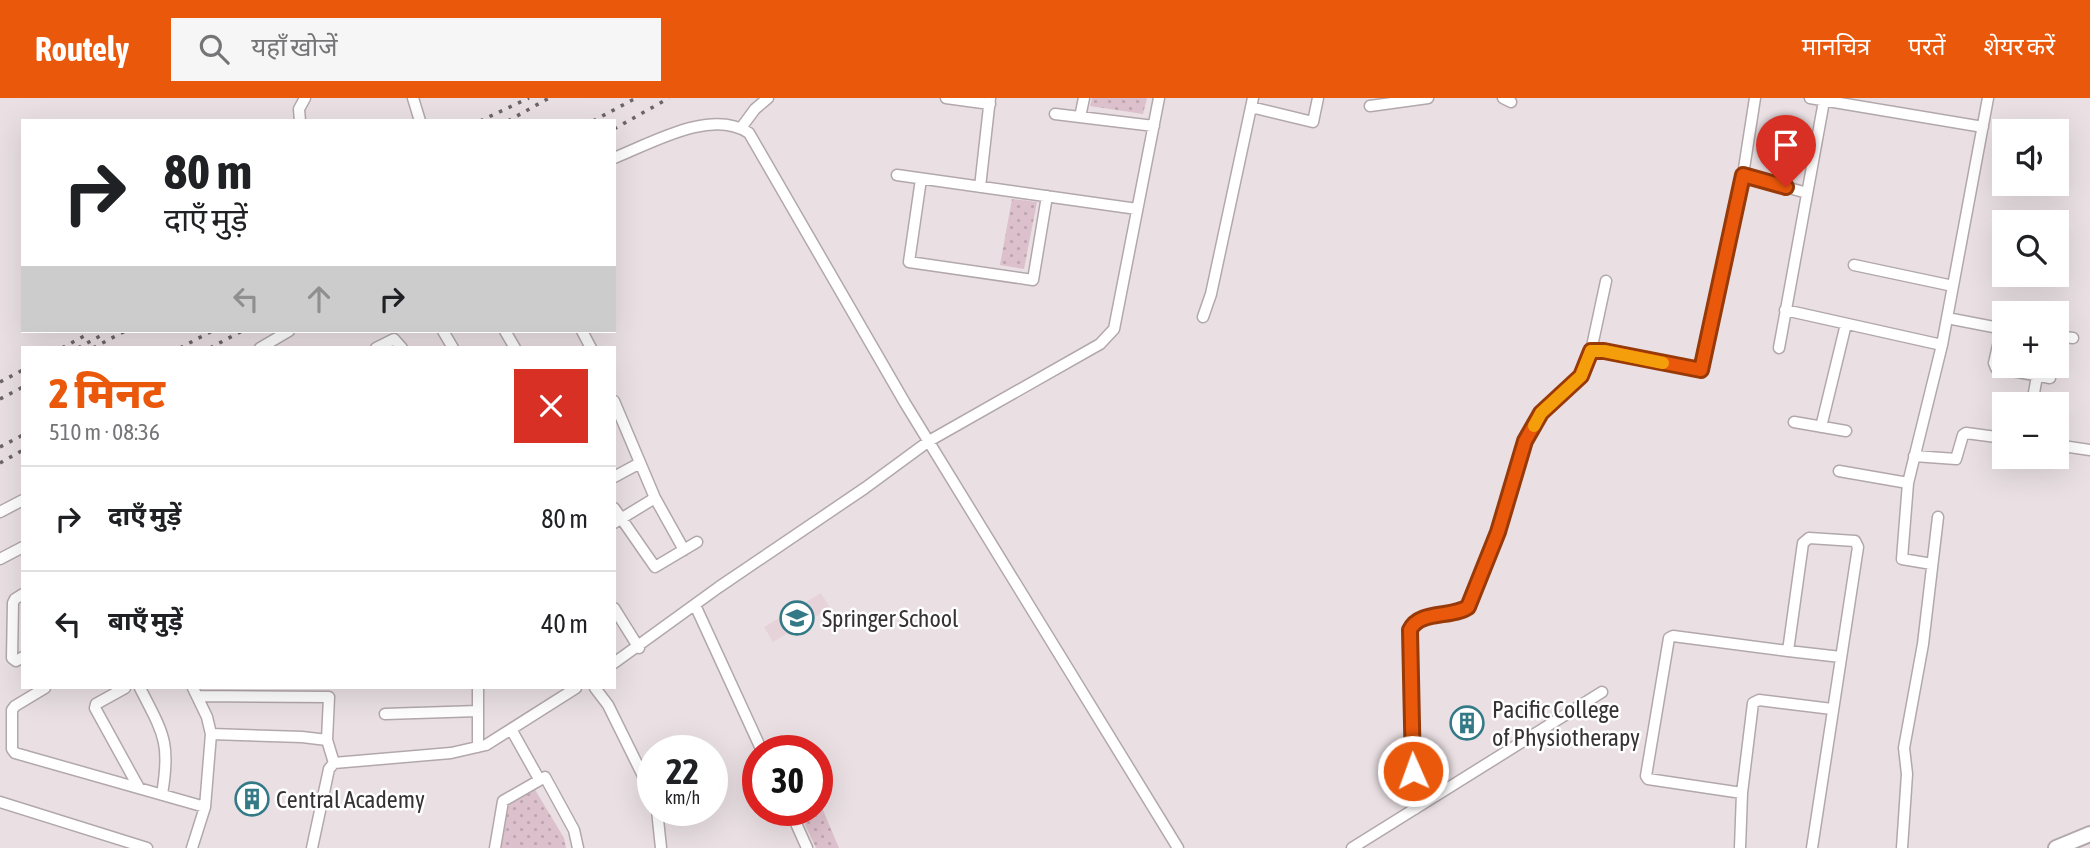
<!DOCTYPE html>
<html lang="hi">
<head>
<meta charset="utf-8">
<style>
	body { margin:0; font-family:"Asap Condensed","Noto Sans Devanagari",sans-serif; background:#f6f6f6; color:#202124; height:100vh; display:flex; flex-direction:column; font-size:26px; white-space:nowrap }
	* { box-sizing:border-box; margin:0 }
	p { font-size:23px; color:#757577 }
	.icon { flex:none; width:38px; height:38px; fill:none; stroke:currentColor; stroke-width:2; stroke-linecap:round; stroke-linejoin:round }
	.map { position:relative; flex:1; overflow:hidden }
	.side { position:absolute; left:21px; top:248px; width:595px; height:343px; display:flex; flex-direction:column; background:#fff; border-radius:0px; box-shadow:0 7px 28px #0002 }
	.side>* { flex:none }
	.hud { position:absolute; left:21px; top:21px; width:595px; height:214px; border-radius:0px; box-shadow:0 7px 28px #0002; background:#fff; color:#202124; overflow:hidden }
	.tools { position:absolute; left:1992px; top:21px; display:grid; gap:14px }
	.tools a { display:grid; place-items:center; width:77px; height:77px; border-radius:0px; background:#fff; box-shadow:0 7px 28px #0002; font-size:35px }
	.speed { position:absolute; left:637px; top:637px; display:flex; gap:14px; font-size:35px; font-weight:700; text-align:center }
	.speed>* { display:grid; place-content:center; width:91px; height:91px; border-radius:50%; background:#fff; box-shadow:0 7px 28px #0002; line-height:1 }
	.speed small { font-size:18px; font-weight:400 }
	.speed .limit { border:10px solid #d22; background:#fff; color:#111 }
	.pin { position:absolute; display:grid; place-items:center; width:60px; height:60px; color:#fff; margin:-72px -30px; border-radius:50% 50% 50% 0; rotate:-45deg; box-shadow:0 0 7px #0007 }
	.pin .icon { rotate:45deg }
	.me { position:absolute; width:77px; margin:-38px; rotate:358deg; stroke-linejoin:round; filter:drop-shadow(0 0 5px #0008) }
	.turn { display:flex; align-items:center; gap:24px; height:147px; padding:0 28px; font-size:32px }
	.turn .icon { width:91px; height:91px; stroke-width:2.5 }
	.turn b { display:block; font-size:49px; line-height:60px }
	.lanes { display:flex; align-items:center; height:66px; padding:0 28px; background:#0003; justify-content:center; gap:35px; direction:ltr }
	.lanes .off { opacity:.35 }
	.round { display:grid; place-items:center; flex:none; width:74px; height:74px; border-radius:0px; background:#f6f6f6 }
	.summary { display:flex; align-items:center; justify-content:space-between; height:119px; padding:0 28px }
	h1 { font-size:42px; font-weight:800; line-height:52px; color:#ea580c }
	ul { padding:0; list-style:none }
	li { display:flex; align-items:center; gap:21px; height:105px; padding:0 28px; border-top:2px solid #e0e0e0 }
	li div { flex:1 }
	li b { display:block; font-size:26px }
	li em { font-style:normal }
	header { display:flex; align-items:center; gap:42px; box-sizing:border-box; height:98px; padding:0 35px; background:#ea580c; color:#fff }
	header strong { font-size:33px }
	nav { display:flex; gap:38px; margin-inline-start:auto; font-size:24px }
	.search { width:490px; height:63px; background:#f6f6f6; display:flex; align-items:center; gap:18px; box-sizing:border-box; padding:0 24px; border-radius:0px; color:#757577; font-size:26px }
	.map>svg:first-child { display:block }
	.built { fill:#e6d3da }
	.grass { fill:url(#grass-dots) }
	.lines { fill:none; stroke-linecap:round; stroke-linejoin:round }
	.street-casing { stroke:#b2a8ac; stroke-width:13 }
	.primary-casing { stroke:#b2a8ac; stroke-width:18 }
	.street { stroke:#fff; stroke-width:10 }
	.primary { stroke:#fff; stroke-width:14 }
	.rail { stroke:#6b6567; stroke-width:3.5; stroke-dasharray:3.5 7; stroke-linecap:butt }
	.route-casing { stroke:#983908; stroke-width:18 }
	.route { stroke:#ea580c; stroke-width:12 }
	.slow { stroke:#f59e0b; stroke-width:12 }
	.labels { text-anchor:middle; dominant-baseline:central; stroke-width:5; stroke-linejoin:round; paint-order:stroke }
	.poi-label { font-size:24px; fill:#363233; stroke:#fff; text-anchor:start }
</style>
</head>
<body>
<header>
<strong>Routely</strong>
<div class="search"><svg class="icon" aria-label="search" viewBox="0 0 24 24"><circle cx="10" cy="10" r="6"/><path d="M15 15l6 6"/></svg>यहाँ खोजें</div>
<nav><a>मानचित्र</a><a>परतें</a><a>शेयर करें</a></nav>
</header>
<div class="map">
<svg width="2090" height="750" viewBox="0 0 2090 750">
	<defs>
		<pattern id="grass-dots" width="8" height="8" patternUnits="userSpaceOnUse" patternTransform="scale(1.75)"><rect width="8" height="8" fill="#dcc0cb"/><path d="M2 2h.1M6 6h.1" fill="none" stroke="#bda5af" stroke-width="1.8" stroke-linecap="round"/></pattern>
	</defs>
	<rect width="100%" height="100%" fill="#eae0e4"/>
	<path class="built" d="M821 495 830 510 773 544 764 529Z"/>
	<path class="grass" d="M1092 0H1147L1143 16 1090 8Z
		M1012 101 1037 104 1024 171 1000 167Z
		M534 690 564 740 566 750H499L507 706Z
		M817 705H820L839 750H816L798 712H817Z"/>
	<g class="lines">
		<defs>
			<path id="street" d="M413 0 420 23
				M946 0 990 6
				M1503 0 1511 4
				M1810 0 1983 29
				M1370 8 1428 0
				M1251 9 1313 24 1318 0
				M1055 16 1154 28
				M1080 19 1084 0
				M300 23 299 11 305 0
				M741 30 755 11 768 0
				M614 60C652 45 711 10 749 35L905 305 1178 750
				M897 77 1137 111
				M1743 77 1807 95
				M921 81 909 164 1033 182 1047 98
				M980 89 990 0
				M1854 167 1953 188
				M1785 212 1942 247
				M1203 219 1211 196 1253 0
				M1947 220 2004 231
				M2002 230 1994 265 1996 270 2050 280
				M443 233 453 250
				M505 233 515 250
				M582 233 591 250
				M2056 238 2073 240
				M260 250 289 233
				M376 250 394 241 402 250
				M1779 250 1824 3
				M1591 253 1606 183
				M614 303 655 400
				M2032 306 2037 278
				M1794 324 1846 333
				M1821 329 1846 226
				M2056 347 2090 352
				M1914 358 1956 361 1963 337 1966 335 2004 340
				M1839 373 1908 385
				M614 379 640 365
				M614 410 655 469 697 444
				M0 414 23 402
				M614 425 655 400 684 452
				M0 461 23 449
				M1932 466 1902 461 1908 385 1942 247 1988 0
				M23 496 15 501 13 505 12 560 16 563 23 559
				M695 507 762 653
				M614 510 639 550
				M614 565 719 489 865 390 929 343 1100 246 1114 231 1159 0
				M45 590 15 608 12 612V651L15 655 205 709
				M125 590 96 606 95 610 139 690
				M140 590C163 635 171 644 162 696
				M478 590V649
				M595 590 608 607 653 698
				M197 598 329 599 327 642 334 665
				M385 616 478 613
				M511 631 539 681
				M211 636 302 639 327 642
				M1742 695 1648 681 1646 678 1669 540 1673 538 1788 553
				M0 704 147 750
				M1415 711 1411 654 1410 532C1419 512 1452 520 1468 509L1498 434 1525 343 1541 315 1581 278 1589 254 1604 253 1701 272 1743 77 1755 0
				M657 712 661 750
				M790 712 807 750
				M192 750 205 709 211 636 207 619 193 590
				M312 750 329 671 334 665 451 655 486 647 576 590
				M495 750 503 703 545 679 574 732 578 750
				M1352 750 1602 594
				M1740 750 1742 695 1753 605 1759 602 1832 611
				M1812 750 1858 449 1855 443 1809 440 1803 445 1788 553 1841 559
				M1902 750 1907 676 1904 650 1923 546 1938 419"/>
			<path id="primary" d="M2056 750 2090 736"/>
		</defs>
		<use href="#street" class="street-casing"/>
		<use href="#primary" class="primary-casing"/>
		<use href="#street" class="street"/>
		<use href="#primary" class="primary"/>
		<path class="rail" d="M480 23 529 0
			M508 23 549 0
			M593 23 636 0
			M614 31 669 0
			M62 250 86 237
			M78 250 100 238
			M93 250 125 233
			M180 250 212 233
			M210 250 242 233
			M0 284 23 272
			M0 301 23 289
			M0 349 23 337
			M0 365 23 352"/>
	</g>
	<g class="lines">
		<defs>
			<path id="route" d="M1413 673 1410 532C1419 512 1452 520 1468 509L1498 434 1525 343 1541 315 1581 278 1591 253H1604L1701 272 1743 77 1786 89"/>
		</defs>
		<use href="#route" class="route-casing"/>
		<use href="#route" class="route"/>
		<path class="slow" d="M1534 328 1541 315 1581 278 1591 253H1604L1663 265"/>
	</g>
	<defs>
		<symbol id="school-ring" viewBox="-11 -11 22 22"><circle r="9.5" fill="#fff" stroke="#337986" stroke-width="1.5"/><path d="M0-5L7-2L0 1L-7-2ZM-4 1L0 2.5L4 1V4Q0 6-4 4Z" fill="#337986"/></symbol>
		<symbol id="building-ring" viewBox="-11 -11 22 22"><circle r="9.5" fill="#fff" stroke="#337986" stroke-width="1.5"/><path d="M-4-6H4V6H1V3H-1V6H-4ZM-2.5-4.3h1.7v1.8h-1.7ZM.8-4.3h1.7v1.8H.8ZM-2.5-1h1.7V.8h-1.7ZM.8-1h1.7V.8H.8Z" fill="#337986"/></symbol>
	</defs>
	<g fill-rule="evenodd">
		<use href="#school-ring" x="778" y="501" width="38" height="38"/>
		<use href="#building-ring" x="1448" y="606" width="38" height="38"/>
		<use href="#building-ring" x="233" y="682" width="38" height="38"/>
	</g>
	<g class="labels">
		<g class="poi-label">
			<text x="822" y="520">Springer School</text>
			<text x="1492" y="611">Pacific College<tspan x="1492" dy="28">of Physiotherapy</tspan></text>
			<text x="276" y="701">Central Academy</text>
		</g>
	</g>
</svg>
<div class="tools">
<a><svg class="icon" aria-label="sound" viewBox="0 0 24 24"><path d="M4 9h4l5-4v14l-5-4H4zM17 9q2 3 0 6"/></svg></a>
<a><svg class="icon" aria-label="search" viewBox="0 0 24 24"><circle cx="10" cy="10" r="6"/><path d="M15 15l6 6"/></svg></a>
<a>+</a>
<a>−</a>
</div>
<div class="speed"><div>22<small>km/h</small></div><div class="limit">30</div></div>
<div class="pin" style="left:1786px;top:89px;background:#d93025"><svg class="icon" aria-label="arrive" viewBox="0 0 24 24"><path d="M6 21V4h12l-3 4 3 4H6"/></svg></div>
<svg class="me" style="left:1413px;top:673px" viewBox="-20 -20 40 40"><circle r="17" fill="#ea580c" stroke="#fff" stroke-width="3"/><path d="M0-11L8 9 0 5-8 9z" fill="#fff"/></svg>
<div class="hud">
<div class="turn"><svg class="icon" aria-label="right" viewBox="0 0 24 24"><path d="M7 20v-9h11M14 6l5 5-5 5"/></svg><div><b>80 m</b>दाएँ मुड़ें</div></div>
<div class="lanes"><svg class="icon off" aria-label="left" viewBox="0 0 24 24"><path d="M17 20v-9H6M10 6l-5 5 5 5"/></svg><svg class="icon off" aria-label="ahead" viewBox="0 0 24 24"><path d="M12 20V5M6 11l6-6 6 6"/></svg><svg class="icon" aria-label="right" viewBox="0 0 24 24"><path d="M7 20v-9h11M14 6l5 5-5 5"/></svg></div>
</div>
<section class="side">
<div class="summary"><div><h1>2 मिनट</h1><p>510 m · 08:36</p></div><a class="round" style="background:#d93025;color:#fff"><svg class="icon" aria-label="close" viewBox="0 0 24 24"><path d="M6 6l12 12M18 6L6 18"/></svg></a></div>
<ul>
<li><svg class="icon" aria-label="right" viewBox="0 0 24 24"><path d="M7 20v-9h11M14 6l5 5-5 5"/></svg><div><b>दाएँ मुड़ें</b></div><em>80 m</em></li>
<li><svg class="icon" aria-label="left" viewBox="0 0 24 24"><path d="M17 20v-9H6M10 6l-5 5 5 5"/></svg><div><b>बाएँ मुड़ें</b></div><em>40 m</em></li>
</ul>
</section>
</div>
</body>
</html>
